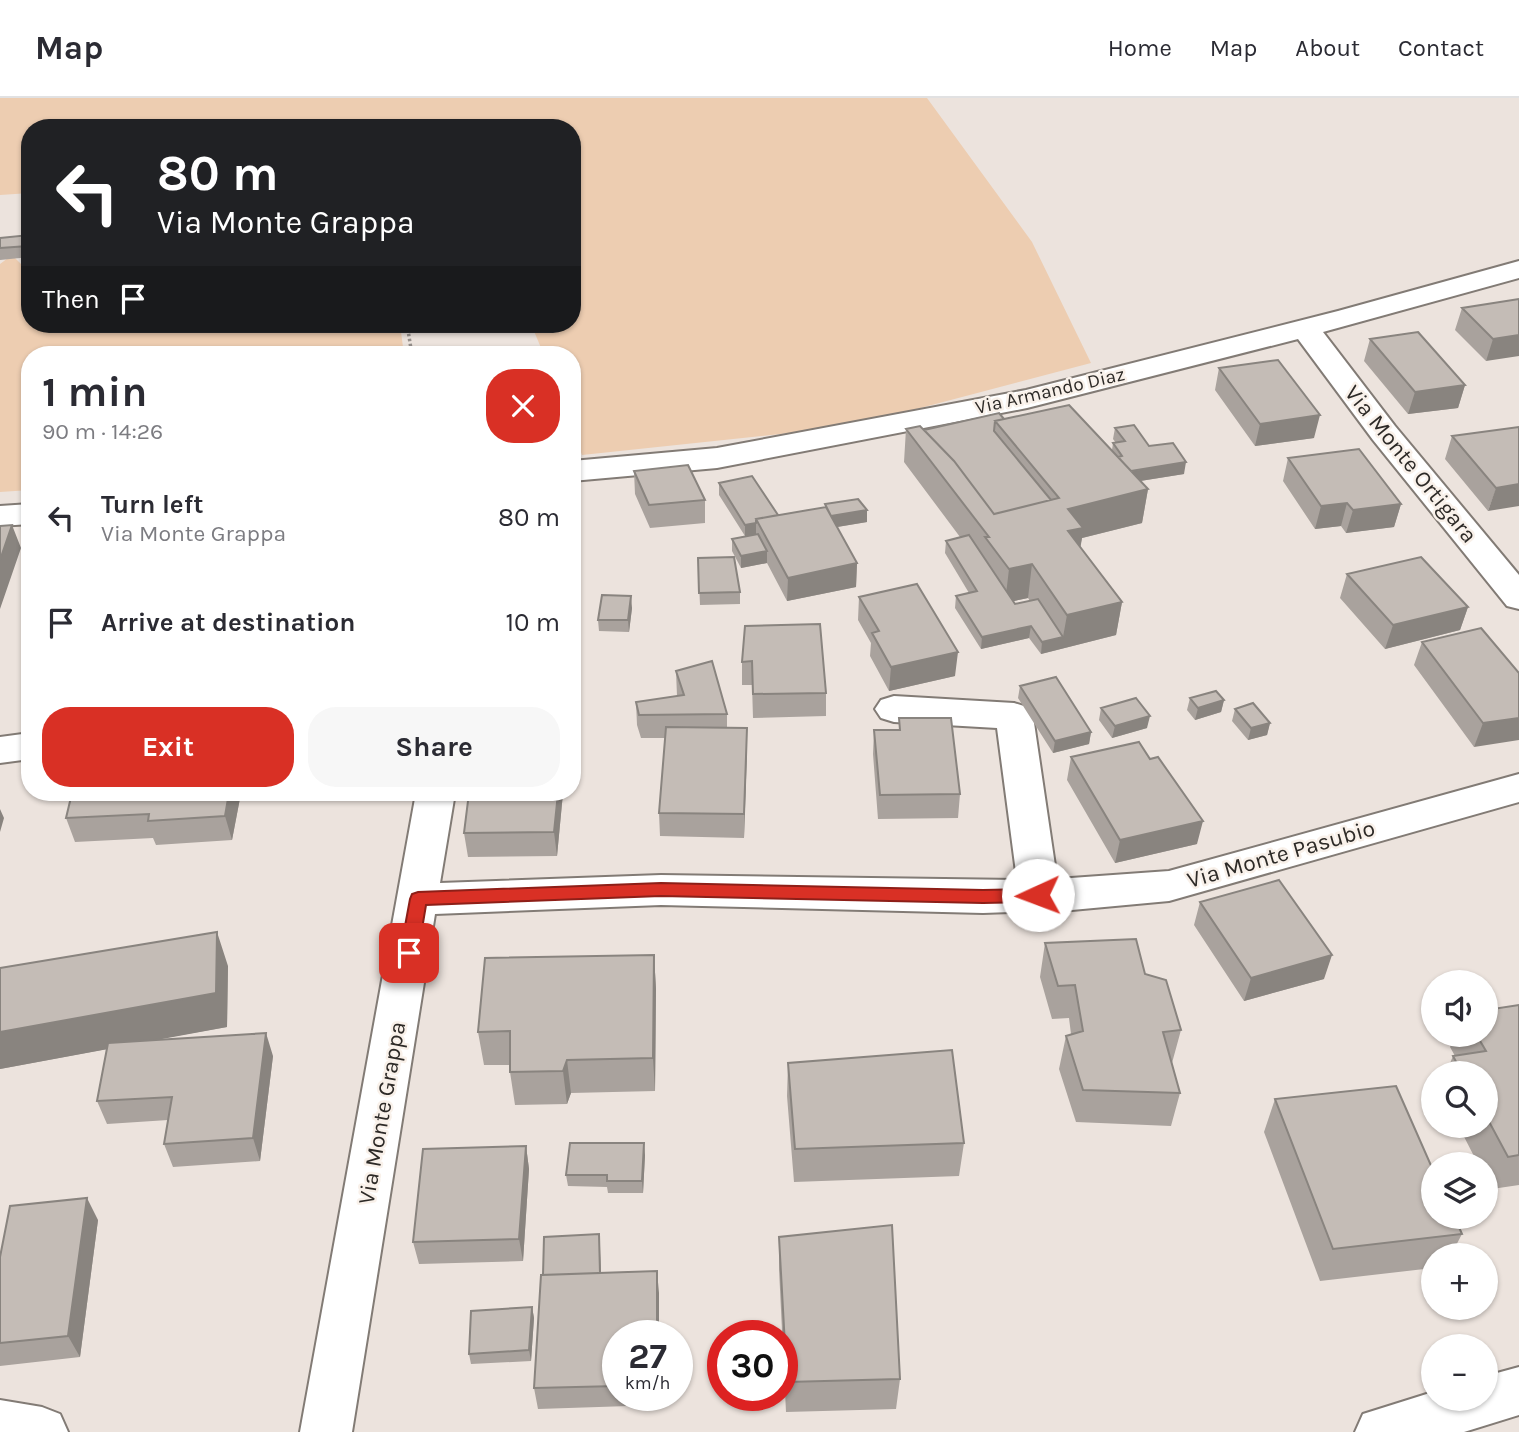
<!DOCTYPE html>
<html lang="en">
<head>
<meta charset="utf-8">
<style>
	body { margin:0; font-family:Karla,sans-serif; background:#f7f7f7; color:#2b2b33; height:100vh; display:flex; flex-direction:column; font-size:26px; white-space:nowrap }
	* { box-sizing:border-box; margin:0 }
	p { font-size:23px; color:#7c7c81 }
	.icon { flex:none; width:38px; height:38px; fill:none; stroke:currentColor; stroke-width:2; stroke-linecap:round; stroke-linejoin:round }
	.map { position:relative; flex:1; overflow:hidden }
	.panel { position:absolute; left:21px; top:248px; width:560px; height:455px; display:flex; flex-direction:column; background:#fff; border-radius:28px; box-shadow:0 2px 5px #0004 }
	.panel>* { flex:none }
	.guide { position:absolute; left:21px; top:21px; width:560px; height:214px; border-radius:28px; box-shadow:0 2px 5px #0004; background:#202124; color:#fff; overflow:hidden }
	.controls { position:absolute; left:1421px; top:872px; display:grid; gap:14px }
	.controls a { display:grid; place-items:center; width:77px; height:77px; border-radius:50%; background:#fff; box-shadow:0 2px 5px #0004; font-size:35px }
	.speed { position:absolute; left:602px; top:1222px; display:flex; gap:14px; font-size:35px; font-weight:700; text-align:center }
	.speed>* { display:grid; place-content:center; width:91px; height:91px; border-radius:50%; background:#fff; box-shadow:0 2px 5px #0004; line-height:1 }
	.speed small { font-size:18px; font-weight:400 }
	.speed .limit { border:10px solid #d22; background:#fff; color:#111 }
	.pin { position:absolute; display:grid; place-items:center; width:60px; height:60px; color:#fff; margin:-30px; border-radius:14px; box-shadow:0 4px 10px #0006 }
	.me { position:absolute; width:77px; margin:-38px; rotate:268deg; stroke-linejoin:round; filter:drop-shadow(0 0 5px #0008) }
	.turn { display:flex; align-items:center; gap:24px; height:147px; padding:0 21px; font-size:32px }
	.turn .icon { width:91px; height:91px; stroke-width:2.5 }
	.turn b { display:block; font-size:49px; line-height:60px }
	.then { display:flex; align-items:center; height:66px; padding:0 21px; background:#0003; gap:14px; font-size:26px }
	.round { display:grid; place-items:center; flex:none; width:74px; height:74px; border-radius:28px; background:#f7f7f7 }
	.summary { display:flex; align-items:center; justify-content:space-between; height:119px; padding:0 21px }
	h1 { font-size:42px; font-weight:700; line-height:52px }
	.button { display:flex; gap:14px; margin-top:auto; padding:14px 21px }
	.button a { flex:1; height:80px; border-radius:28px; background:#d93025; color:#fff; font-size:28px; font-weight:700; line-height:80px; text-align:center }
	.button a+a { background:#f7f7f7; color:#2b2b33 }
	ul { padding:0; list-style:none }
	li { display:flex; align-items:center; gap:21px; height:105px; padding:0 21px }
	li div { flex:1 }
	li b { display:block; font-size:26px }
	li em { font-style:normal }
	header { display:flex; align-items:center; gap:42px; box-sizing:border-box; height:98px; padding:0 35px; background:#fff; border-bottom:2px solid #e1e1e2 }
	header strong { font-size:33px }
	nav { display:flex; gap:38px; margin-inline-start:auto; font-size:24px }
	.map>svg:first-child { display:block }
	.green { fill:#edcdb1 }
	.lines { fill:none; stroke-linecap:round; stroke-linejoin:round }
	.minor-casing { stroke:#827b75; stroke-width:4 }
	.path { stroke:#958f8b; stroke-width:3.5; stroke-dasharray:2.5 2.5; stroke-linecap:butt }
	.minor { fill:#fff; fill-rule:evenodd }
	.wall { fill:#a9a29d; fill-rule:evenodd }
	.shaded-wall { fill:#89847f }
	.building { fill:#c4bcb6; stroke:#89847f; stroke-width:2 }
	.route { fill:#d93025; stroke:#8d1f18; stroke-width:2 }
	.labels { text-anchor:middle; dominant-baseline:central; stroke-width:5; stroke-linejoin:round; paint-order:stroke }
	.far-street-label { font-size:19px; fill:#2d2a27; stroke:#f9f1ea }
	.street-label { font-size:23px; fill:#2d2a27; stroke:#f9f1ea }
</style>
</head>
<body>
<header>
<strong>Map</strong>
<nav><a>Home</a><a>Map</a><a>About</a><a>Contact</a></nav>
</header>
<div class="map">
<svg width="1519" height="1334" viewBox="0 0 1519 1334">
	<rect width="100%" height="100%" fill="#ece3dd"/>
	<path class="green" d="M0 0H927L1032 144 1091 265 909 313 790 335 582 357 572 332V257H544L531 226H572V30H30V95L0 97Z
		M12 157 30 175V226H400L404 257H30V392L0 394V166Z"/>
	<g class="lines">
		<defs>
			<path id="minor" d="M1519 163V180L1323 234 1395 328 1519 477V511L1507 508 1373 342 1298 241 1027 310 717 370 572 383V363L717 350 1026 292 1338 213Z
				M30 406V426L0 428V408Z
				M894 598 1014 605 1027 609 1033 618 1057 781 1169 773 1519 676V704L1169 803 1072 812 983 815 661 807 435 816 352 1334H300L416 695H455L440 785 661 777 1017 782 997 630 894 624 881 620 875 611 881 602Z
				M30 635V661L0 665V639Z
				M1519 1269V1317L1464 1334H1355L1363 1316 1433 1294V1300H1486V1278Z
				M0 1302 42 1309 60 1316 68 1334H0Z"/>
		</defs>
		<use href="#minor" class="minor-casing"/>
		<path class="path" d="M407 226 412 257"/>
		<use href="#minor" class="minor"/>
	</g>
	<path class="wall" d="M0 140H30V159L0 162Z
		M1519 201 1486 263 1455 232 1462 210Z
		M1370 241 1465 287 1458 310 1408 316 1364 263Z
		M1219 270 1314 340 1255 348 1215 292Z
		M1004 321 1112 352 1113 345H1116L1113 341 1115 330 1149 348 1184 376 1140 383 1148 391 1142 425 1082 440 1080 449 1122 504 1116 537 1041 556 1029 540 981 551 955 510 956 498 969 495 945 455 946 443 960 439 904 364 906 331 924 332ZM1028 500 1030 503 1015 506 1013 503Z
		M1519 329 1488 413 1445 361 1452 338Z
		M1288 360 1401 406 1394 429 1346 435 1341 428 1315 431 1283 383Z
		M634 373 705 402V425L650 430 635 396Z
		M719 385 778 417 825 409V406L867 424 837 429 857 465 856 489 787 503 767 465 741 470 732 453V441L745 438 719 397Z
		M698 460 740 494V506L700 507Z
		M1347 476 1468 509 1460 532 1385 551 1340 500Z
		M859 499 955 578 889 593 870 558 871 545 858 522Z
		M632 510 629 534 599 533 598 522Z
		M745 528 826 595V618L753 620 752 587H742V564Z
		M1422 544 1519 575 1474 649 1414 567Z
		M676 573 727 616V629L747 630 744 740 660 738 659 715 665 640H641L637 627 636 604 677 598Z
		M1020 588 1091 634 1089 646 1053 655 1018 600Z
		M1190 600 1224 602 1221 614 1195 622 1187 612Z
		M1101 610 1147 630 1112 640 1099 622Z
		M1235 611 1270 625 1267 637 1248 642 1232 623Z
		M899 620 960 696 958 720 878 721 873 656 874 632H899Z
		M1071 659 1197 746 1115 765 1067 682Z
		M72 695H241L232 742 156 747 153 740 75 744 66 720Z
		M469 695H563L557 758 468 759 464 735Z
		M1200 804 1324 881 1244 903 1194 827Z
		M1045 845 1145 876 1181 932 1172 965 1180 995 1171 1028 1076 1024 1059 971 1066 938 1071 936 1069 920 1052 921 1040 879Z
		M654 857 656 891 655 993 571 995 567 1006 515 1007 510 974V967H484L478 934Z
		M228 868 227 929 153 942 273 958 260 1063 173 1069 164 1046 168 1022 107 1026 97 1003 107 951 0 971V870Z
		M1519 907V1087L1492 1091 1486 1080V1066H1478L1458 1027H1486V975H1446L1453 958H1455L1450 949 1456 936H1486Z
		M788 965 964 1045 959 1078 794 1084 787 998Z
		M1275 1001 1462 1136 1451 1157H1433V1170L1320 1183 1264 1034Z
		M526 1048 529 1071 523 1163 419 1166 413 1144Z
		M645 1057 643 1095H608L607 1089 568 1088 566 1077Z
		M98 1122 80 1259 0 1268V1159Z
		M599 1136 601 1175 659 1195V1237H618V1297H659V1307L538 1311 534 1290 543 1177Z
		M779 1139 900 1281 896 1311 786 1314 779 1171Z
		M532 1209 534 1220 531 1263 471 1266 469 1256Z"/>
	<path class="shaded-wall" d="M29 137 30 140V155L28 148Z
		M1519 237V258L1486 263 1493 241Z
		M1465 287 1458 310 1408 316 1415 294Z
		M1320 317 1314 340 1255 348 1260 326Z
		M1186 364 1184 376 1115 387 1117 376Z
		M1519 386V408L1488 413 1496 390Z
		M1148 391 1142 425 1082 440 1078 464 1063 467 1068 411Z
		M1347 405 1341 428 1315 431 1321 408Z
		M1401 406 1394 429 1346 435 1353 412Z
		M867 412V424L831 430V418Z
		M756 425V436L745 439V427Z
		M12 427 21 450 0 511V462Z
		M767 453V465L741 470V458Z
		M857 465 856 489 787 503 788 480Z
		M1032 466 1028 500 1005 505 1009 471Z
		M631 498 632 510 629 534 628 522Z
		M1122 504 1116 537 1041 556 1042 544 1063 539 1067 517Z
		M1468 509 1460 532 1385 551 1393 527Z
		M1031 528 1029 540 981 551 982 539Z
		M958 554 955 578 889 593 891 569Z
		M1224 602 1221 614 1195 622 1198 610Z
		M1150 618 1147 630 1112 640 1115 628Z
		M1519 620V642L1474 649 1483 625Z
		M1270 625 1267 637 1248 642 1251 630Z
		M747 630V653L744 740V716Z
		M1091 634 1089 646 1053 655 1055 643Z
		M229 695H241L232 742 225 718Z
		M558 695H563L557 758 554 734Z
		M0 711 4 720 0 734Z
		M1203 723 1197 746 1115 765 1120 742Z
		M217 834 228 868 227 929 0 971V934Z
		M654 857 656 891 655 993 653 960Z
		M1332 857 1324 881 1244 903 1251 880Z
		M266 935 273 958 260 1063 253 1040Z
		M567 962 571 995 567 1006 563 973Z
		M644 1045 645 1057 643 1095 642 1083Z
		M526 1048 529 1071 523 1163 519 1141Z
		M87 1100 98 1122 80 1259 68 1238Z
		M599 1136 600 1148 601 1196 600 1185Z
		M657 1173 659 1195V1237H657Z
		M532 1209 534 1220 531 1263 529 1252Z"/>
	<path class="building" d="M29 137 28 148 0 150V140Z
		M1519 201V237L1493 241 1462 210Z
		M1418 234 1465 287 1415 294 1370 241Z
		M1278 262 1320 317 1260 326 1219 270Z
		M1069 307 1148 391 1068 411 1083 430 1068 433 1122 504 1067 517 1032 466 1009 471 985 439H989L906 331 920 328 954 363 994 416 1059 400 995 323Z
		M999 315 1004 321 995 323 994 333 1051 402 994 416 954 363 924 332Z
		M1134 327 1149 348 1173 345 1186 364 1131 373 1118 359 1122 358 1113 345 1125 343 1115 330Z
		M1519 329V386L1496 390 1452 338Z
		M1359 351 1401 406 1353 412 1347 405 1321 408 1288 360Z
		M688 367 705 402 649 407 634 373Z
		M752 378 778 417 756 421V425L745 427 719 385Z
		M858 401 867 412 831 418 825 406Z
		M826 409 857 465 788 480 756 421Z
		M12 427 0 462V428Z
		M758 436 767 453 741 458 732 441Z
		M969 437 1015 506 1038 501 1063 539 1042 544 1031 528 982 539 956 498 977 493 946 443Z
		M734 459 740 494 699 495 698 460Z
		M1421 459 1468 509 1393 527 1347 476Z
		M917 486 958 554 891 569 872 535 879 533 859 499Z
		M602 497 631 498 628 522H598Z
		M820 526 826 595 753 596 752 563 742 564 745 528Z
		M1481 530 1519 575V620L1483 625 1422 544Z
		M712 563 727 616 639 617 636 604 684 597 676 573Z
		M1056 579 1091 634 1055 643 1020 588Z
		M1216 593 1224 602 1198 610 1190 600Z
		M1136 600 1150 618 1115 628 1101 610Z
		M1253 605 1270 625 1251 630 1235 611Z
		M899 620H951L960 696 880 697 874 632H900Z
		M666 629 747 630 744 716 659 715Z
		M1139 644 1150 661 1158 659 1203 723 1120 742 1071 659Z
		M72 695H229L225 718 148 723 149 716 66 720Z
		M469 695H558L554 734 464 735Z
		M1279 782 1332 857 1251 880 1200 804Z
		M217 834 216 895 0 934V870Z
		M1136 841 1145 876 1166 882 1181 932 1163 934 1180 995 1083 992 1066 938 1083 933 1075 887 1058 888 1045 845Z
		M654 857 653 960 567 962 563 973 510 974V933L478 934 485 860Z
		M1519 907V1057L1508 1059 1486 1018V975H1462L1453 958 1486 953 1476 936H1486V912Z
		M266 935 253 1040 164 1046 172 999 97 1003 108 945Z
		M952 952 964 1045 795 1051 788 965Z
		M1396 988 1433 1072V1118H1454L1462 1136 1333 1151 1275 1001Z
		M570 1045H644L642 1083H607V1077H566Z
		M526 1048 519 1141 413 1144 423 1051Z
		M87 1100 68 1238 0 1245V1159L10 1108Z
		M892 1127 900 1281 787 1284 779 1139Z
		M599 1136 600 1175 543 1177 544 1139Z
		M657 1173V1237H618V1288L534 1290 541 1177Z
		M532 1209 529 1252 469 1256 471 1213Z"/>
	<path class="route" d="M661 785 983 792 1038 791 1044 793 1047 797 1044 802 1038 804 983 805 661 798 426 807 418 855 415 860H403L400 855 410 801 412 796 418 794Z"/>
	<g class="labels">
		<g class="far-street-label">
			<text transform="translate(1050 293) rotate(-13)">Via Armando Diaz</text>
		</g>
		<g class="street-label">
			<text transform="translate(1411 366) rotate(51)">Via Monte Ortigara</text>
			<text transform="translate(1281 756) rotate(-16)">Via Monte Pasubio</text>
			<text transform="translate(382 1015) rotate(-80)">Via Monte Grappa</text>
		</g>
	</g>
</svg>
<div class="controls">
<a><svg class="icon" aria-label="sound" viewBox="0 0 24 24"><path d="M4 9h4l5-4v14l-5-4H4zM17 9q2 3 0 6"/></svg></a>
<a><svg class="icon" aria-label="search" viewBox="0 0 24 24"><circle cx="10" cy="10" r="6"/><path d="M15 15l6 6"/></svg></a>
<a><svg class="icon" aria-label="layers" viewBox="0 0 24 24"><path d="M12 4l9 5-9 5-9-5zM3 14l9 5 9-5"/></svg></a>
<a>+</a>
<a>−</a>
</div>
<div class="speed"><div>27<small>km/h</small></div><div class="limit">30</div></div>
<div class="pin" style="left:409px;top:855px;background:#d93025"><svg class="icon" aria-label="arrive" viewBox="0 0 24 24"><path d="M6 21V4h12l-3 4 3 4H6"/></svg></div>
<svg class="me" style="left:1038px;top:797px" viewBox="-20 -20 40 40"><circle r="19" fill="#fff"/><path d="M0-13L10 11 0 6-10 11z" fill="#d93025"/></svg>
<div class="guide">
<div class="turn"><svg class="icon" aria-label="left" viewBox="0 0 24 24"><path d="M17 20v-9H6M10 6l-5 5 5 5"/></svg><div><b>80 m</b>Via Monte Grappa</div></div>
<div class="then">Then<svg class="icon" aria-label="arrive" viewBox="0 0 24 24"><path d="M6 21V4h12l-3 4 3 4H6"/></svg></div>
</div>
<section class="panel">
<div class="summary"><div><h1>1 min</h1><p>90 m · 14:26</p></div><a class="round" style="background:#d93025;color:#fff"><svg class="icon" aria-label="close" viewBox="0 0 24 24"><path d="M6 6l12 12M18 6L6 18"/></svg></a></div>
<ul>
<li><svg class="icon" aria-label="left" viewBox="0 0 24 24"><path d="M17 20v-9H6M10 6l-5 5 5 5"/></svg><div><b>Turn left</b><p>Via Monte Grappa</p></div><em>80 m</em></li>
<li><svg class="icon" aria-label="arrive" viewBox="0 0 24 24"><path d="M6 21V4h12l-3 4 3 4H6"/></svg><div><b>Arrive at destination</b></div><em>10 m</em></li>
</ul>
<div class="button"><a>Exit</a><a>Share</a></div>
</section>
</div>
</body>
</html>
